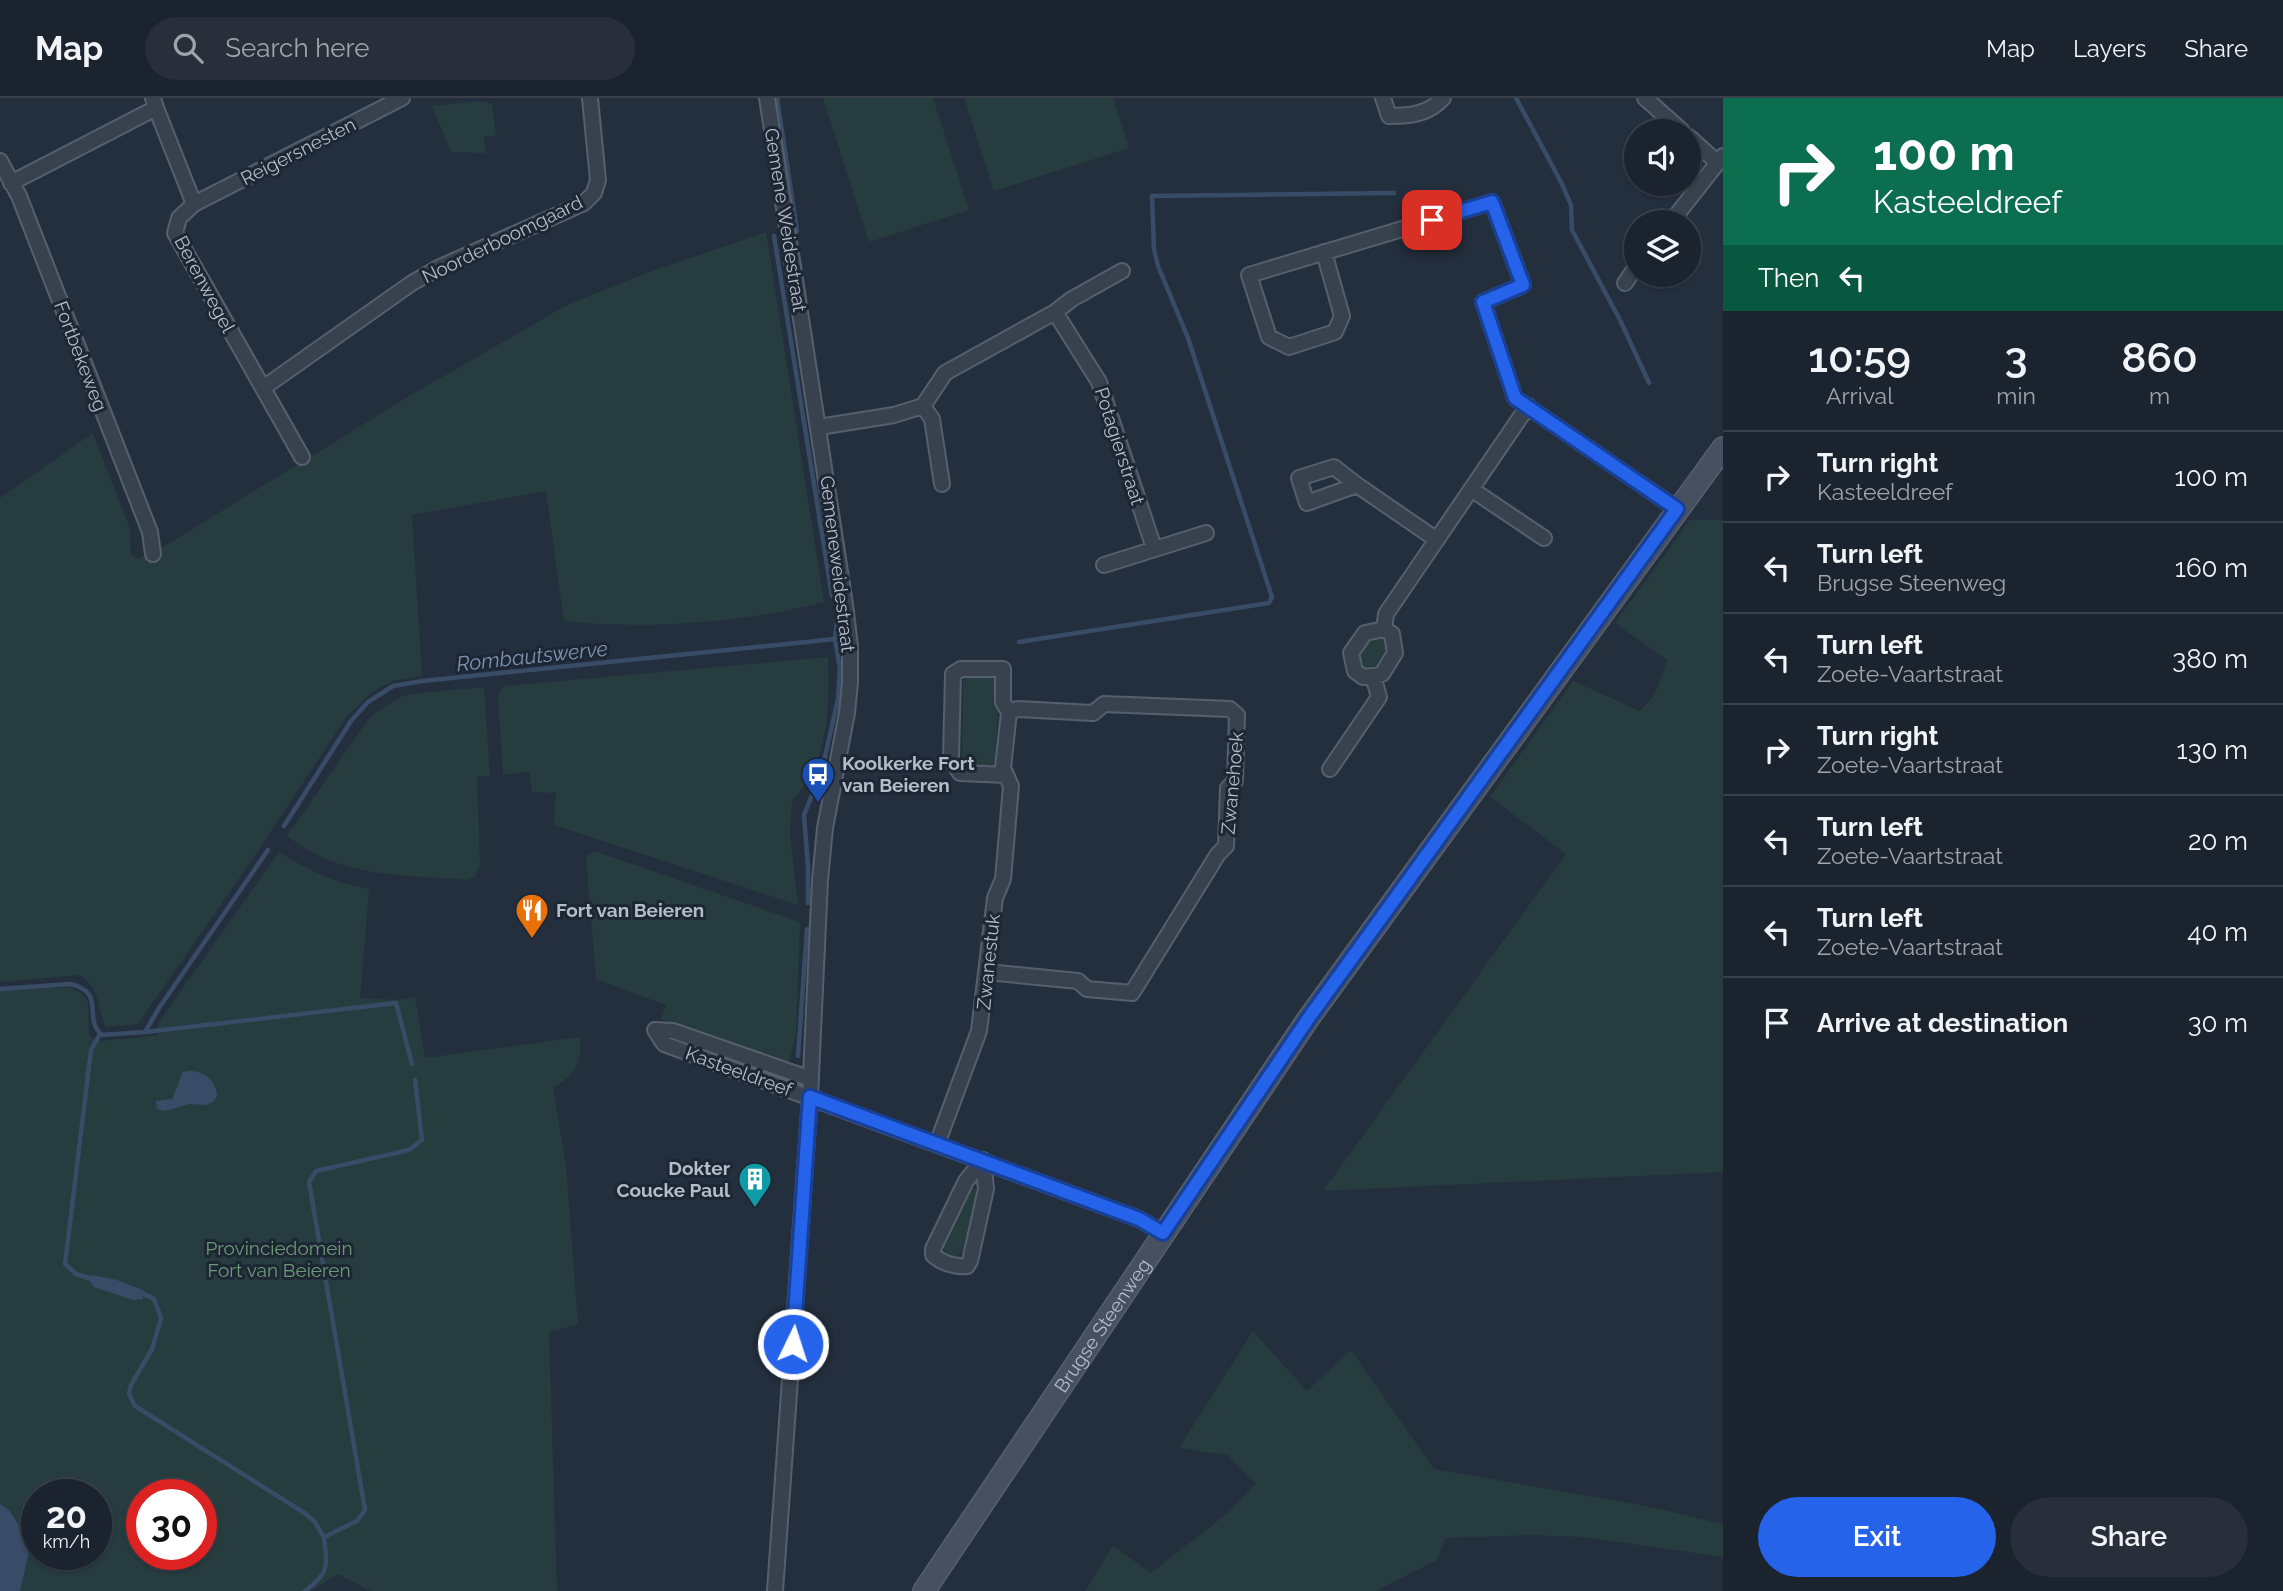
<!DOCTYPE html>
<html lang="en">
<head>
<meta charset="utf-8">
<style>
	body { margin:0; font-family:Raleway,sans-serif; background:#282f3a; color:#f1f3f6; height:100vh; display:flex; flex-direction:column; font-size:26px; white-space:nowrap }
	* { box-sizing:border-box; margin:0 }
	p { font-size:23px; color:#a0a4aa }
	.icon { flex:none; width:38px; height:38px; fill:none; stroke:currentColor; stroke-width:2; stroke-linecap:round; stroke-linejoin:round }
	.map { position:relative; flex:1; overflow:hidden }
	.details { display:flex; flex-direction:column; background:#1b232e; width:560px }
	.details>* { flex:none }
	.hud { background:#0b6e4f; color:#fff; overflow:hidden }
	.controls { position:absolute; left:1624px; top:21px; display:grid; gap:14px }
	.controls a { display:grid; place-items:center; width:77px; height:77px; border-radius:50%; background:#1b232e; box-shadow:0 2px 5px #0004,0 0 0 2px #39404a; font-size:35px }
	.speed { position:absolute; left:21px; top:1381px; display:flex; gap:14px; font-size:35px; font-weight:700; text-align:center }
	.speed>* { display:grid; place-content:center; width:91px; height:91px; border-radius:50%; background:#1b232e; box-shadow:0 2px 5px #0004,0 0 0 2px #39404a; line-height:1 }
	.speed small { font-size:18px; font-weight:400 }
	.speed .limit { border:10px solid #d22; background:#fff; color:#111 }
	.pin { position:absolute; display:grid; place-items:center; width:60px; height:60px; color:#fff; margin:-30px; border-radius:14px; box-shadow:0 4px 10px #0006 }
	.me { position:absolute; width:77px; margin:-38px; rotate:4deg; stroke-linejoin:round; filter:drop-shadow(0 0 5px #0008) }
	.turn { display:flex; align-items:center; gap:24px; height:147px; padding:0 35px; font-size:32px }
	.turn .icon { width:91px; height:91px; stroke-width:2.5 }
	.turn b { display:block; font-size:49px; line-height:60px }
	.then { display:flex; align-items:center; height:66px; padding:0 35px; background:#0003; gap:14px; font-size:26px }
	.eta { display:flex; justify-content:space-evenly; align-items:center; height:119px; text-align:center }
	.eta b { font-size:42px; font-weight:600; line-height:49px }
	.cta { display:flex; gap:14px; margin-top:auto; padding:14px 35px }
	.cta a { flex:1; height:80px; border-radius:42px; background:#2563eb; color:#fff; font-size:28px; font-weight:600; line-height:80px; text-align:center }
	.cta a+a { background:#282f3a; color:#f1f3f6 }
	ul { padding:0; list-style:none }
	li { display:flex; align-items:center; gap:21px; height:91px; padding:0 35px; border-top:2px solid #39404a }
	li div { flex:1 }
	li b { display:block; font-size:26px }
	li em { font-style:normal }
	header { display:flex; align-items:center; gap:42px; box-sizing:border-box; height:98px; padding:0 35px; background:#1b232e; border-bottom:2px solid #39404a }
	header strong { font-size:33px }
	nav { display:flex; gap:38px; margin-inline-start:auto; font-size:24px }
	.search { width:490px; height:63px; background:#282f3a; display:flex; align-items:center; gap:18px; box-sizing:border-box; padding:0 24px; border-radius:38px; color:#a0a4aa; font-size:26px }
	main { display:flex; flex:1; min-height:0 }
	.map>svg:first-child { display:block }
	.green { fill:#263c3f; fill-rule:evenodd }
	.water { fill:#394c67 }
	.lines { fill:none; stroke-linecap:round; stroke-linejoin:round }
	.stream { stroke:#394c67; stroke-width:4.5 }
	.minor-casing { stroke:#565f6c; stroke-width:18 }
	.secondary-casing { stroke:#565f6c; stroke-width:24 }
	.minor { stroke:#38414e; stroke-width:14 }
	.secondary { stroke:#465061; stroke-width:21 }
	.route-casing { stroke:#184099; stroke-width:18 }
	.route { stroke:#2563eb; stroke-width:12 }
	.labels { text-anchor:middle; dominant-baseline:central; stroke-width:6; stroke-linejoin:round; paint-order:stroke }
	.street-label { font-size:19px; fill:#b4bcc9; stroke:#1d2633 }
	.poi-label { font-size:19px; font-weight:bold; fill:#b4bcc9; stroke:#1d2633; text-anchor:start }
	.park-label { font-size:19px; fill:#6b9a76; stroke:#1d2633 }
	.water-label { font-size:21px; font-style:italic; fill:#7c92b1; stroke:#1d2633 }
</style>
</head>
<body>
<header>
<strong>Map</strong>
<div class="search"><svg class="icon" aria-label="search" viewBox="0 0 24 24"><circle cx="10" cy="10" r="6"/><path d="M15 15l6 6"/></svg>Search here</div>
<nav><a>Map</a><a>Layers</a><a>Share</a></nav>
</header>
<main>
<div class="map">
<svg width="1723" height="1493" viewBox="0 0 1723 1493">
	<rect width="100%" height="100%" fill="#242f3e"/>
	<path class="green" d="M823 0H933L969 112 869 144Z
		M964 0H1113L1129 50 994 93Z
		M482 3 492 6 496 38H484L485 55 451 54 432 8Z
		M766 134 824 504C742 525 648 532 564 523L546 393 412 417 422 578 393 583 370 595 345 621 256 756 138 926 106 929C95 907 102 891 79 877L0 884V400L93 335 130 431 131 457 138 461 166 447 416 294 569 206 644 176Z
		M1690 422H1723V1074L1323 1093 1566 756 1490 699 1573 583 1640 613 1655 596 1667 562 1615 525Z
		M1381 537 1385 540 1389 554 1378 570 1360 571 1358 556 1368 540Z
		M828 559C830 607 829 667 792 702L790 736 798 807 554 727 556 695 532 694 529 673 503 677 498 597 504 588Z
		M971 575 997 579 1000 584 995 666 991 672 965 670 962 667 963 582Z
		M484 589 490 678 477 679 480 767 475 779 467 782C400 776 343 781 287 738L370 619 398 600 410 596Z
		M594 753 800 824 796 936 788 968 661 921 666 907 596 881 586 759Z
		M279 754C308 772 335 785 369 791L360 900 399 902 415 899 425 960 580 939C582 966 575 976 553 990L566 1068 578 1226 549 1234 557 1493H371L338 1476 311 1493H0V890H70L82 895 88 904 89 936 93 941 102 943 158 937 159 924ZM37 1396H96V1456H37ZM142 1396H201V1456H142Z
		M975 1089 977 1094 962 1155C953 1161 945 1157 943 1147L972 1091Z
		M1253 1233 1307 1293 1351 1252 1434 1371 1646 1408 1723 1426V1459L1583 1439 1531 1437 1445 1440 1437 1462 1376 1493H1085L1113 1448 1151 1475 1229 1414 1256 1385 1227 1357 1179 1350Z"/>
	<path class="water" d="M189 973C204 973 216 982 217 998L213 1004 206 1007 189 1006 165 1013 157 1011 156 1003 172 1001 183 974Z
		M92 1177 117 1182 143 1192V1201L133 1202 94 1189 90 1184Z
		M0 1406 9 1412 31 1446 20 1493H0Z"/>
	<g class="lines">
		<path class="stream" d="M777 0 797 133
			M1516 0 1561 84 1571 107 1572 132 1621 224 1649 285
			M774 138 832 498
			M1019 544 1269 505 1272 499 1188 240 1158 168 1154 151 1152 98 1394 95
			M284 728 351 623 368 604 393 588 422 583 835 541 837 523
			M808 805V769L804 717 822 672 838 601 840 570 835 541
			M0 891 70 886C107 894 82 920 102 937L145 934 159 910 268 752
			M145 934 396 905 412 966
			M798 958 807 831
			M95 1182 76 1176 65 1166 91 952 100 936
			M140 1194 154 1201 161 1220 152 1251 131 1287 129 1296 135 1308 306 1416 314 1423 324 1439
			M305 1493C330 1475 327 1468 324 1439L357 1423 365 1412 309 1084 316 1073 409 1052 422 1042 415 982"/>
		<defs>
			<path id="minor" d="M767 0 845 506 850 548V584L847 615 825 730 820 782 810 999 775 1493
				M1383 0 1389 18C1410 18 1429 16 1443 0
				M1645 0 1682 33
				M156 10 194 106 179 120 175 135 302 359
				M1689 39 1718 65
				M0 63 19 98 150 434 153 456
				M11 85 156 10 153 0
				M194 106 402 0
				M1671 124 1723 58
				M1324 154 1342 218 1335 234 1289 249 1269 239 1249 177 1492 104 1523 187 1483 204 1515 300 1677 411
				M1625 185 1636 169
				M1055 214 1099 284 1154 450
				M263 290 412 185 438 170 584 105 594 95 598 82 590 0
				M923 308 932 321 942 386
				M819 329 894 317 923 308 945 275 1055 214 1072 201 1122 173
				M1357 387 1334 369 1299 380 1307 405 1357 387 1437 442
				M1471 391 1544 440
				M1104 467 1206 435
				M1373 578 1382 576 1395 555 1392 536 1384 531
				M1330 671 1379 599 1373 578 1363 579 1355 573 1351 555 1365 535 1384 531 1386 516 1528 308
				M987 874 1078 883 1087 891 1132 895 1218 756 1226 748 1228 690 1235 683 1237 617 1230 611 1104 606 1093 615 1018 611 1009 614
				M655 932 664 946 1139 1121 1163 1135
				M655 932 673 933 811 981
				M937 1046 979 933 995 800 1003 781 1011 688 1003 670 1009 614 1003 604V571H961L953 576 951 661 960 675 1006 677
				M983 1062 986 1091 970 1163 967 1168C955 1169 942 1165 933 1157V1151L966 1083Z"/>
			<g id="secondary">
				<path id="s1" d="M924 1493 1308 921 1723 350"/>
			</g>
		</defs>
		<use href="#minor" class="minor-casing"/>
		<use href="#secondary" class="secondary-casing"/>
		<use href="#minor" class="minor"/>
		<use href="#secondary" class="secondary"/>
	</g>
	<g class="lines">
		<defs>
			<path id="route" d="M793 1246 810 999 1139 1121 1163 1135 1308 921 1677 411 1515 300 1483 204 1523 187 1492 104 1432 122"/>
		</defs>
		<use href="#route" class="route-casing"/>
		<use href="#route" class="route"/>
	</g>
	<defs>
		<symbol id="bus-pin" viewBox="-11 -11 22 30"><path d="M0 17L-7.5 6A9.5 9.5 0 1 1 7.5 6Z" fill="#1a4fb4" stroke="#1d2633"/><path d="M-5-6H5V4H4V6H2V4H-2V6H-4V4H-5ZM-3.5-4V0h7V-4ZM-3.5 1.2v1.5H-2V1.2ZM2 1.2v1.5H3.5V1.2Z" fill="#fff"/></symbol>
		<symbol id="restaurant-pin" viewBox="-11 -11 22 30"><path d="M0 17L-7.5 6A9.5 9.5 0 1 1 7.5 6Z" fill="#e8710a" stroke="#1d2633"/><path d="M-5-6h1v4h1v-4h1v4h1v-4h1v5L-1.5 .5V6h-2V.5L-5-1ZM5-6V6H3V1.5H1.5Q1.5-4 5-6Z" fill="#fff"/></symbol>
		<symbol id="building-pin" viewBox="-11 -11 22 30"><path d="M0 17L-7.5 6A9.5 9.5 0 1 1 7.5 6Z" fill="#0f9aa8" stroke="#1d2633"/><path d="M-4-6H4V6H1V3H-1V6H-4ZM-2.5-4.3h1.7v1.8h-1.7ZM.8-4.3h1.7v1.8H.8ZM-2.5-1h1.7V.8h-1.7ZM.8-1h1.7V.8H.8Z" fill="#fff"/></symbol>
	</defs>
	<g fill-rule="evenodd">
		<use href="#bus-pin" x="799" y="657" width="38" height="52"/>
		<use href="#restaurant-pin" x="513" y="793" width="38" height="52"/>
		<use href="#building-pin" x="736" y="1062" width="38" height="52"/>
	</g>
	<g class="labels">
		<g class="street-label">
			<text transform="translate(298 53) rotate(-27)">Reigersnesten</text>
			<text transform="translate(786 122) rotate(81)">Gemene Weidestraat</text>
			<text transform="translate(502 141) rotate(-26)">Noorderboomgaard</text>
			<text transform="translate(205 186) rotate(62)">Berenwegel</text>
			<text transform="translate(81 258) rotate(69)">Fortbekeweg</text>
			<text transform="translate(1120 348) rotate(72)">Potagierstraat</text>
			<text transform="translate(838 466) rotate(83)">Gemeneweidestraat</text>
			<text transform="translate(1232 685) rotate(-85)">Zwanehoek</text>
			<text transform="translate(988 864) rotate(-84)">Zwanestuk</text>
			<text transform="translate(739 973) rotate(20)">Kasteeldreef</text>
			<text stroke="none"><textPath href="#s1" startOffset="320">Brugse Steenweg</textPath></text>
		</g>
		<g class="poi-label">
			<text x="842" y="665">Koolkerke Fort<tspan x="842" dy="22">van Beieren</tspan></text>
			<text x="556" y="812">Fort van Beieren</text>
			<text x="730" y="1070" text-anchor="end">Dokter<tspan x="730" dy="22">Coucke Paul</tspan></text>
		</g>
		<g class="park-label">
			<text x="279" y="1150">Provinciedomein<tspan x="279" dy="22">Fort van Beieren</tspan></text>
		</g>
		<g class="water-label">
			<text transform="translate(532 558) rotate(-6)">Rombautswerve</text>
		</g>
	</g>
</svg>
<div class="controls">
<a><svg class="icon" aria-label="sound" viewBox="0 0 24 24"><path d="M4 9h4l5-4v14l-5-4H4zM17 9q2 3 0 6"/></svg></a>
<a><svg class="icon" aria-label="layers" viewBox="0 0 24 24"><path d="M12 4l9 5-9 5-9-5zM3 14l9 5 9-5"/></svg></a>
</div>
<div class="speed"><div>20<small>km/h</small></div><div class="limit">30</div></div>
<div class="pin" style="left:1432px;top:122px;background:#d93025"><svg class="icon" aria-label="arrive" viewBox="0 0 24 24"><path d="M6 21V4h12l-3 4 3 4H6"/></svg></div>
<svg class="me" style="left:793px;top:1246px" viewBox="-20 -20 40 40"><circle r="17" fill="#2563eb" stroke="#fff" stroke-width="3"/><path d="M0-11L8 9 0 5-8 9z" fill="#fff"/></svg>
</div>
<section class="details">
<div class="hud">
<div class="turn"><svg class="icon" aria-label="right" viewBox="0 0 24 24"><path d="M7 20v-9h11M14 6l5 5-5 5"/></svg><div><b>100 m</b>Kasteeldreef</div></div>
<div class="then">Then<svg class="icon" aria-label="left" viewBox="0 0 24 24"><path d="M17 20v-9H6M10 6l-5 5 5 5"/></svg></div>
</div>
<div class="eta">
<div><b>10:59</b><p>Arrival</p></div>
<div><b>3</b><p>min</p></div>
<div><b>860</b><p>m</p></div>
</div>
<ul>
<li><svg class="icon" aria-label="right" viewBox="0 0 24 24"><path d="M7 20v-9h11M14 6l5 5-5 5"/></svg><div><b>Turn right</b><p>Kasteeldreef</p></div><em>100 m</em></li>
<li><svg class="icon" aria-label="left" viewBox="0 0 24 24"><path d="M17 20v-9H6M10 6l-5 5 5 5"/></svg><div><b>Turn left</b><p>Brugse Steenweg</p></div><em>160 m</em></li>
<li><svg class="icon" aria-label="left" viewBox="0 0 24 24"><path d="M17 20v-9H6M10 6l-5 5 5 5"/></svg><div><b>Turn left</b><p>Zoete-Vaartstraat</p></div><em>380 m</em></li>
<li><svg class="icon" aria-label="right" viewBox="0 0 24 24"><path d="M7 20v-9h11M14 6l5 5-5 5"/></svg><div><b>Turn right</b><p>Zoete-Vaartstraat</p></div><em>130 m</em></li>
<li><svg class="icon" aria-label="left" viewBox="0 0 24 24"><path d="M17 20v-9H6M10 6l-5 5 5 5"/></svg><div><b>Turn left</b><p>Zoete-Vaartstraat</p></div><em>20 m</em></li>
<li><svg class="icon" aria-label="left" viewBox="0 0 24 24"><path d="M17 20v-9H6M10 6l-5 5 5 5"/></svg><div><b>Turn left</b><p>Zoete-Vaartstraat</p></div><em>40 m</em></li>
<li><svg class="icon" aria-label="arrive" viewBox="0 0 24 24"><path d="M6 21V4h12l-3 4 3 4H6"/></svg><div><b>Arrive at destination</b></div><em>30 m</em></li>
</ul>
<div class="cta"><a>Exit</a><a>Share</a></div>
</section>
</main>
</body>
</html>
